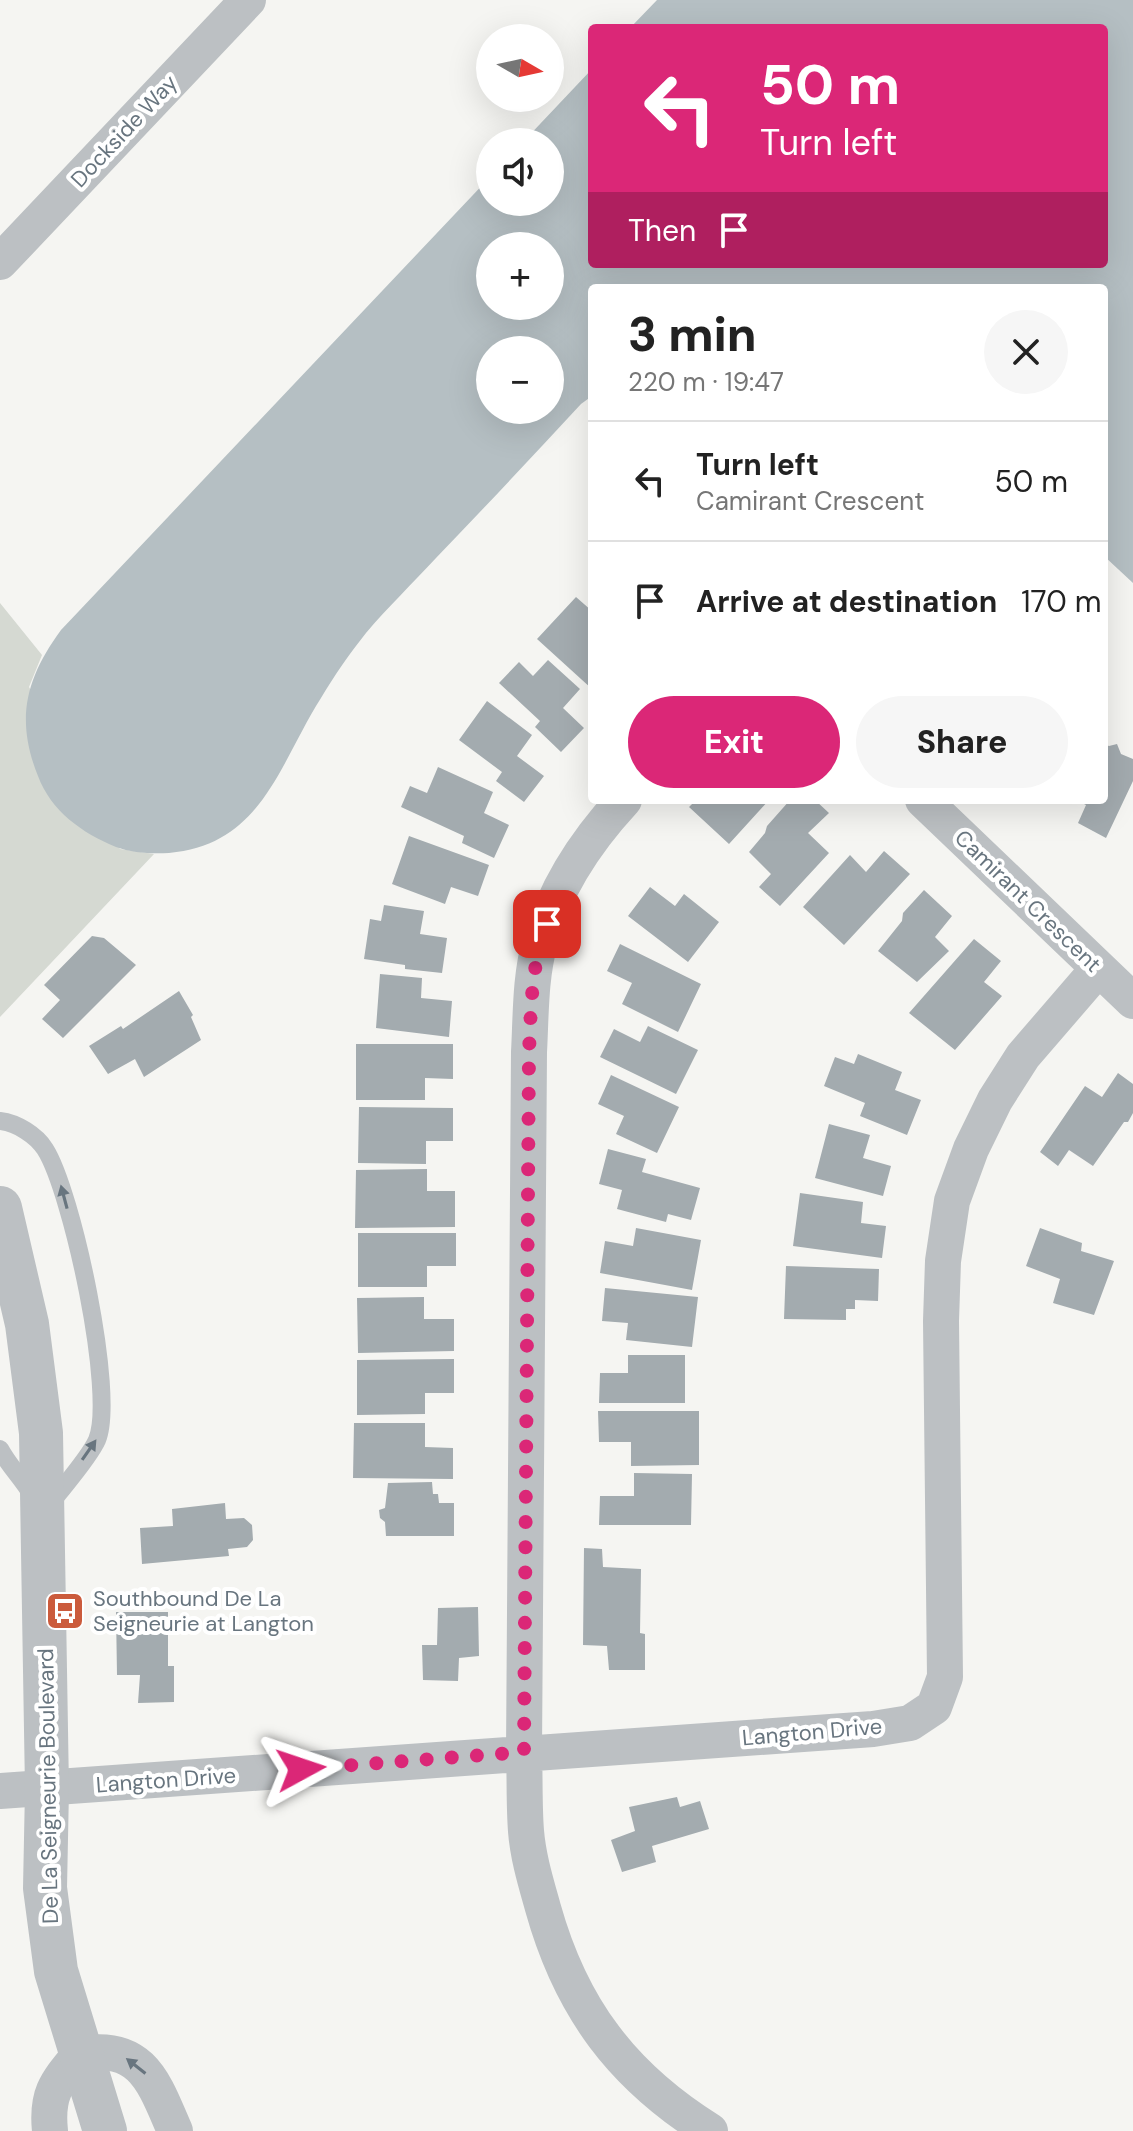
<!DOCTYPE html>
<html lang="en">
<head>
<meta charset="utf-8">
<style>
	body { margin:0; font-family:"DM Sans",sans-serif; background:#f6f6f6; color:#222; height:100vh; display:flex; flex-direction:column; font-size:30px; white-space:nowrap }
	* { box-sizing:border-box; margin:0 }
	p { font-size:26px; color:#767676 }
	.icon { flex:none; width:44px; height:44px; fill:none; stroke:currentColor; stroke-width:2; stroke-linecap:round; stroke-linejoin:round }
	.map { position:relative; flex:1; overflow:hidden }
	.panel { position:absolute; left:588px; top:284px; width:520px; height:520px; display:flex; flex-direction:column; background:#fff; border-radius:8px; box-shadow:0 8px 32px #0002 }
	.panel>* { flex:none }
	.guide { position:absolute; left:588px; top:24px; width:520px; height:244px; border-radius:8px; box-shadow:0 8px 32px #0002; background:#db2777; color:#fff; overflow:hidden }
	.needle { width:52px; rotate:99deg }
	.buttons { position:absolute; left:476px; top:24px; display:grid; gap:16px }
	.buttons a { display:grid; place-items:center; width:88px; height:88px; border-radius:50%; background:#fff; box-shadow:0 8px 32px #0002; font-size:40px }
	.pin { position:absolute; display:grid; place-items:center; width:68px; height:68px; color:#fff; margin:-34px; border-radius:16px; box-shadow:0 4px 12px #0006 }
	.me { position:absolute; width:88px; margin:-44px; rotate:85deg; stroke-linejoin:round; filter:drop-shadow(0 0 6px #0008) }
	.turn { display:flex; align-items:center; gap:28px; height:168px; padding:0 40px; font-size:36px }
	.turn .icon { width:104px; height:104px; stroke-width:2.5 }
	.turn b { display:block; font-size:56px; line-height:68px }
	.then { display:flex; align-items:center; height:76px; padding:0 40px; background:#0003; gap:16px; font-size:30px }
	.round { display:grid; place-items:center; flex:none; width:84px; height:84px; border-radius:42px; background:#f6f6f6 }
	.head { display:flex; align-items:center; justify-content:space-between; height:136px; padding:0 40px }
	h1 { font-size:48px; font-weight:800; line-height:60px }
	.button { display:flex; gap:16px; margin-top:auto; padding:16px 40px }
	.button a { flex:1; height:92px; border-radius:48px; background:#db2777; color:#fff; font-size:32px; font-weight:800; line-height:92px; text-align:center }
	.button a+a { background:#f6f6f6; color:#222 }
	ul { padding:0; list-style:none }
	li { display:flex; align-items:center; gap:24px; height:120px; padding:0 40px; border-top:2px solid #e0e0e0 }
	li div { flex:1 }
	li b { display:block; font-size:30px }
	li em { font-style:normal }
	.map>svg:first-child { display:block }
	.green { fill:#d5d9d2 }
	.water { fill:#b5bfc3; fill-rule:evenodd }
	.building { fill:#a3abaf }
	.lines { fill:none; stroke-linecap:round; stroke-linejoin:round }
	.service { stroke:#bcc0c3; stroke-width:18 }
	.minor { stroke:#bcc0c3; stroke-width:36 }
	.tertiary { stroke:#bcc0c3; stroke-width:44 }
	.oneway { fill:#68757f }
	.route { stroke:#db2777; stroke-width:14; stroke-dasharray:0 25.2 }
	.labels { text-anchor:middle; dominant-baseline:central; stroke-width:8; stroke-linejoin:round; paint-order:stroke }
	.street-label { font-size:22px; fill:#68757f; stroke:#fff }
	.poi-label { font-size:22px; fill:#68757f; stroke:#fff; text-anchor:start }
</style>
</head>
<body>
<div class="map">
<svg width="1133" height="2131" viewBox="0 0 1133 2131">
	<rect width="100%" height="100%" fill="#f5f5f2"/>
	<path class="green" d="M0 603 42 655 29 687 120 849 154 854 0 1017Z"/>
	<path class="water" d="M657 0H1133V583L1104 556V288H592V396L581 404C533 456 485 507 436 558 413 583 388 607 366 633 350 653 334 676 321 698 279 764 262 845 169 853 152 854 132 853 116 847 82 833 51 811 38 776 15 719 26 678 61 630L490 177V202H550V142H523L592 69V264H1104V28H630ZM490 246H550V306H490ZM490 350H550V410H490Z"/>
	<path class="building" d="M576 597 592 611V689L537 639Z
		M548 660 580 689 563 708 584 728 561 752 535 727 540 721 499 683 519 662 533 676Z
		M487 701 532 735 517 756 544 776 524 802 496 781 502 772 459 740Z
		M1104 744 1109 746 1117 744 1121 754 1133 759V781L1106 838 1078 823 1086 805 1076 800H1104Z
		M438 767 493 792 484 813 509 825 494 858 462 843 464 836 401 807 410 786 427 793Z
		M696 800H769L729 844 689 807Z
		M790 800H815L829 813 808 833 829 853 780 906 759 887 771 874 749 852 765 833 767 826Z
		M409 836 489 865 478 896 451 887 445 904 392 884Z
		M884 851 910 874 844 945 803 907 850 855 866 872Z
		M650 887 675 906 684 894 719 922 688 962 628 916Z
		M924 890 952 916 935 937 949 951 917 982 878 951 902 921 903 913Z
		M384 905 424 911 420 934 447 938 442 973 405 969V965L364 959 370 919 381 921Z
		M92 936 104 938 136 965 63 1038 42 1019 60 1000 44 985Z
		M974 939 1001 961 984 982 1002 996 955 1050 909 1013Z
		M620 944 701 984 678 1032 622 1004 632 983 607 971Z
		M380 974 422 978 421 998 452 1001 449 1037 376 1028Z
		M179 991 193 1015 191 1017 201 1040 144 1077 135 1059 108 1074 89 1046 121 1026 123 1029Z
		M648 1026 698 1050 676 1094 600 1057 614 1029 640 1042Z
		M356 1044H453V1079L425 1078V1100H356Z
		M858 1054 902 1072 895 1090 921 1100 907 1135 860 1116 865 1103 824 1086 835 1057 854 1064Z
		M1118 1073 1133 1084V1113L1128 1122H1124L1093 1166 1069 1150 1058 1166 1040 1152 1085 1086 1102 1097Z
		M611 1075 679 1107 657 1153 616 1134 624 1116 598 1104Z
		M359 1107 453 1108V1141H426V1164L358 1163Z
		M829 1124 870 1135 863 1158 891 1166 883 1196 815 1178Z
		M608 1149 646 1159 642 1172 700 1188 691 1220 668 1214 666 1222 617 1209 622 1190 599 1184Z
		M427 1169V1191H455V1227L355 1228 356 1170Z
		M800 1193 863 1202 861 1223 886 1226 882 1258 793 1246Z
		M636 1228 701 1240 692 1290 600 1273 605 1241 633 1246Z
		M1040 1228 1082 1243 1081 1251 1114 1261 1094 1315 1053 1303 1060 1279 1026 1266Z
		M358 1233H456V1266H427V1287H358Z
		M786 1266 879 1269 878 1301 855 1300V1309H846V1320L784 1319Z
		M605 1288 698 1297 692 1347 626 1340 628 1323 602 1321Z
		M424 1297V1319H454V1351L358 1353 357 1298Z
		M628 1355H685V1403H599L600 1373H628Z
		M454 1359V1393H425V1414L357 1415V1360Z
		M598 1411H699V1465L631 1466V1442H599Z
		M354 1423H425V1447L453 1448V1479L353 1478Z
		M634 1473 692 1474 691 1525H599L600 1496H634Z
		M432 1482 433 1494H438L439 1503H454V1536H386L385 1522 380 1518 379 1510 385 1508 388 1483Z
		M225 1503 226 1519 244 1518 252 1525 253 1540 247 1547 228 1549 229 1556 142 1564 140 1528 173 1526 172 1509Z
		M584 1548 602 1549 603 1567 641 1569 640 1633 645 1634V1670H609L607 1646 583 1645Z
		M478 1607 479 1656 459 1658 458 1681 423 1680 422 1645H437L438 1608Z
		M116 1612H168V1666H174V1702L138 1703 140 1675H117Z
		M677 1797 680 1807 700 1801 709 1829 652 1846 656 1862 622 1872 611 1840 635 1831 629 1807Z"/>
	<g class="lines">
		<path class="service" d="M0 1121C17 1123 36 1135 45 1149 72 1191 116 1395 97 1440 89 1458 63 1487 50 1504
			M0 1449C9 1466 22 1478 32 1495"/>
		<path class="minor" d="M0 262 248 0
			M624 800C586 841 555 887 540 942 530 977 531 1016 529 1052L524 1752C525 1778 524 1805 526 1831 528 1857 536 1883 543 1908 571 2008 622 2076 710 2131
			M923 800 1133 1001
			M0 1791 873 1729 910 1723 934 1707 945 1677 941 1321 943 1261 952 1201 971 1149 995 1100 1023 1056 1098 969
			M50 2131C46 2093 57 2082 80 2054 143 2043 154 2083 175 2131"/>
		<path class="tertiary" d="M0 1208 27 1324 41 1433 47 1789 45 1888 56 1971 105 2131"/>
	</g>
	<defs><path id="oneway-solid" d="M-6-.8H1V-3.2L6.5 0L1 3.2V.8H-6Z" transform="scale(2)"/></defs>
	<g class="oneway">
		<use href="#oneway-solid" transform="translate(64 1197) rotate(-105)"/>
		<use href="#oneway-solid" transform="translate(89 1450) rotate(-55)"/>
		<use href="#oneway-solid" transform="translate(136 2066) rotate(-142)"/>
	</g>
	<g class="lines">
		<path class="route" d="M301 1769 524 1752 529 1052C531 1010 531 964 547 924"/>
	</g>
	<defs>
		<symbol id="bus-square" viewBox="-11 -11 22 22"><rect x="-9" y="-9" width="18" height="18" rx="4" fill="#cb5b3c" stroke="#fff"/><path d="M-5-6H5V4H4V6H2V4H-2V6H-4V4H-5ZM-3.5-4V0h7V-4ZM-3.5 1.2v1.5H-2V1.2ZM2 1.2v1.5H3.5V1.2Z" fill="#fff"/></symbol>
	</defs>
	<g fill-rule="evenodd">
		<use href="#bus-square" x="43" y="1589" width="44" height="44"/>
	</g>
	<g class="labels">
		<g class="street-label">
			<text transform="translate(124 131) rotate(-47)">Dockside Way</text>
			<text transform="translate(1028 901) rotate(44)">Camirant Crescent</text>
			<text transform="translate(812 1732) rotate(-5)">Langton Drive</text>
			<text transform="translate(166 1780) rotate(-4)">Langton Drive</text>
			<text transform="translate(48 1786) rotate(-91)">De La Seigneurie Boulevard</text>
		</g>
		<g class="poi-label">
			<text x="93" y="1598">Southbound De La<tspan x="93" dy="25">Seigneurie at Langton</tspan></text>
		</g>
	</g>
</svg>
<div class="buttons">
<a><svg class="needle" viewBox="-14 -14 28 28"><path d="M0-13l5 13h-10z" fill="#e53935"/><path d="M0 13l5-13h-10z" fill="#767676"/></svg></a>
<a><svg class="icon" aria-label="sound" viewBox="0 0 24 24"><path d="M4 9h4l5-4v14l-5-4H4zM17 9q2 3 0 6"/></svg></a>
<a>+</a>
<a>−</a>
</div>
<div class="pin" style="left:547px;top:924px;background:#d93025"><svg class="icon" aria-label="arrive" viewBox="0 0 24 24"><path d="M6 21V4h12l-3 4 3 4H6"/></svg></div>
<svg class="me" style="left:301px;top:1769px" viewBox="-20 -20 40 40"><path d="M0-17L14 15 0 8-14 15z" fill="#db2777" stroke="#fff" stroke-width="4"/></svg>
<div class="guide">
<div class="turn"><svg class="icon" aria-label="left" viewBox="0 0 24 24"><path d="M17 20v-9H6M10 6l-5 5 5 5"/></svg><div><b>50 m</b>Turn left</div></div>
<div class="then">Then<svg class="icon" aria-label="arrive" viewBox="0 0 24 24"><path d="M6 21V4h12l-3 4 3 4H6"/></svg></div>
</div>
<section class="panel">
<div class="head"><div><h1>3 min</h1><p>220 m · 19:47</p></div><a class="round"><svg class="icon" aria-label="close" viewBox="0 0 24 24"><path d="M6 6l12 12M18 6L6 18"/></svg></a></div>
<ul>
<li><svg class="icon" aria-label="left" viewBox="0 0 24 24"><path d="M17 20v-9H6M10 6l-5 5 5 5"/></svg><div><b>Turn left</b><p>Camirant Crescent</p></div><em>50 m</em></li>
<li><svg class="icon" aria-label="arrive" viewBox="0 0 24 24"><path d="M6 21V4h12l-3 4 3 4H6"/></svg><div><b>Arrive at destination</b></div><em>170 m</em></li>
</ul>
<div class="button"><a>Exit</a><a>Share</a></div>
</section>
</div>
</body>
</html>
